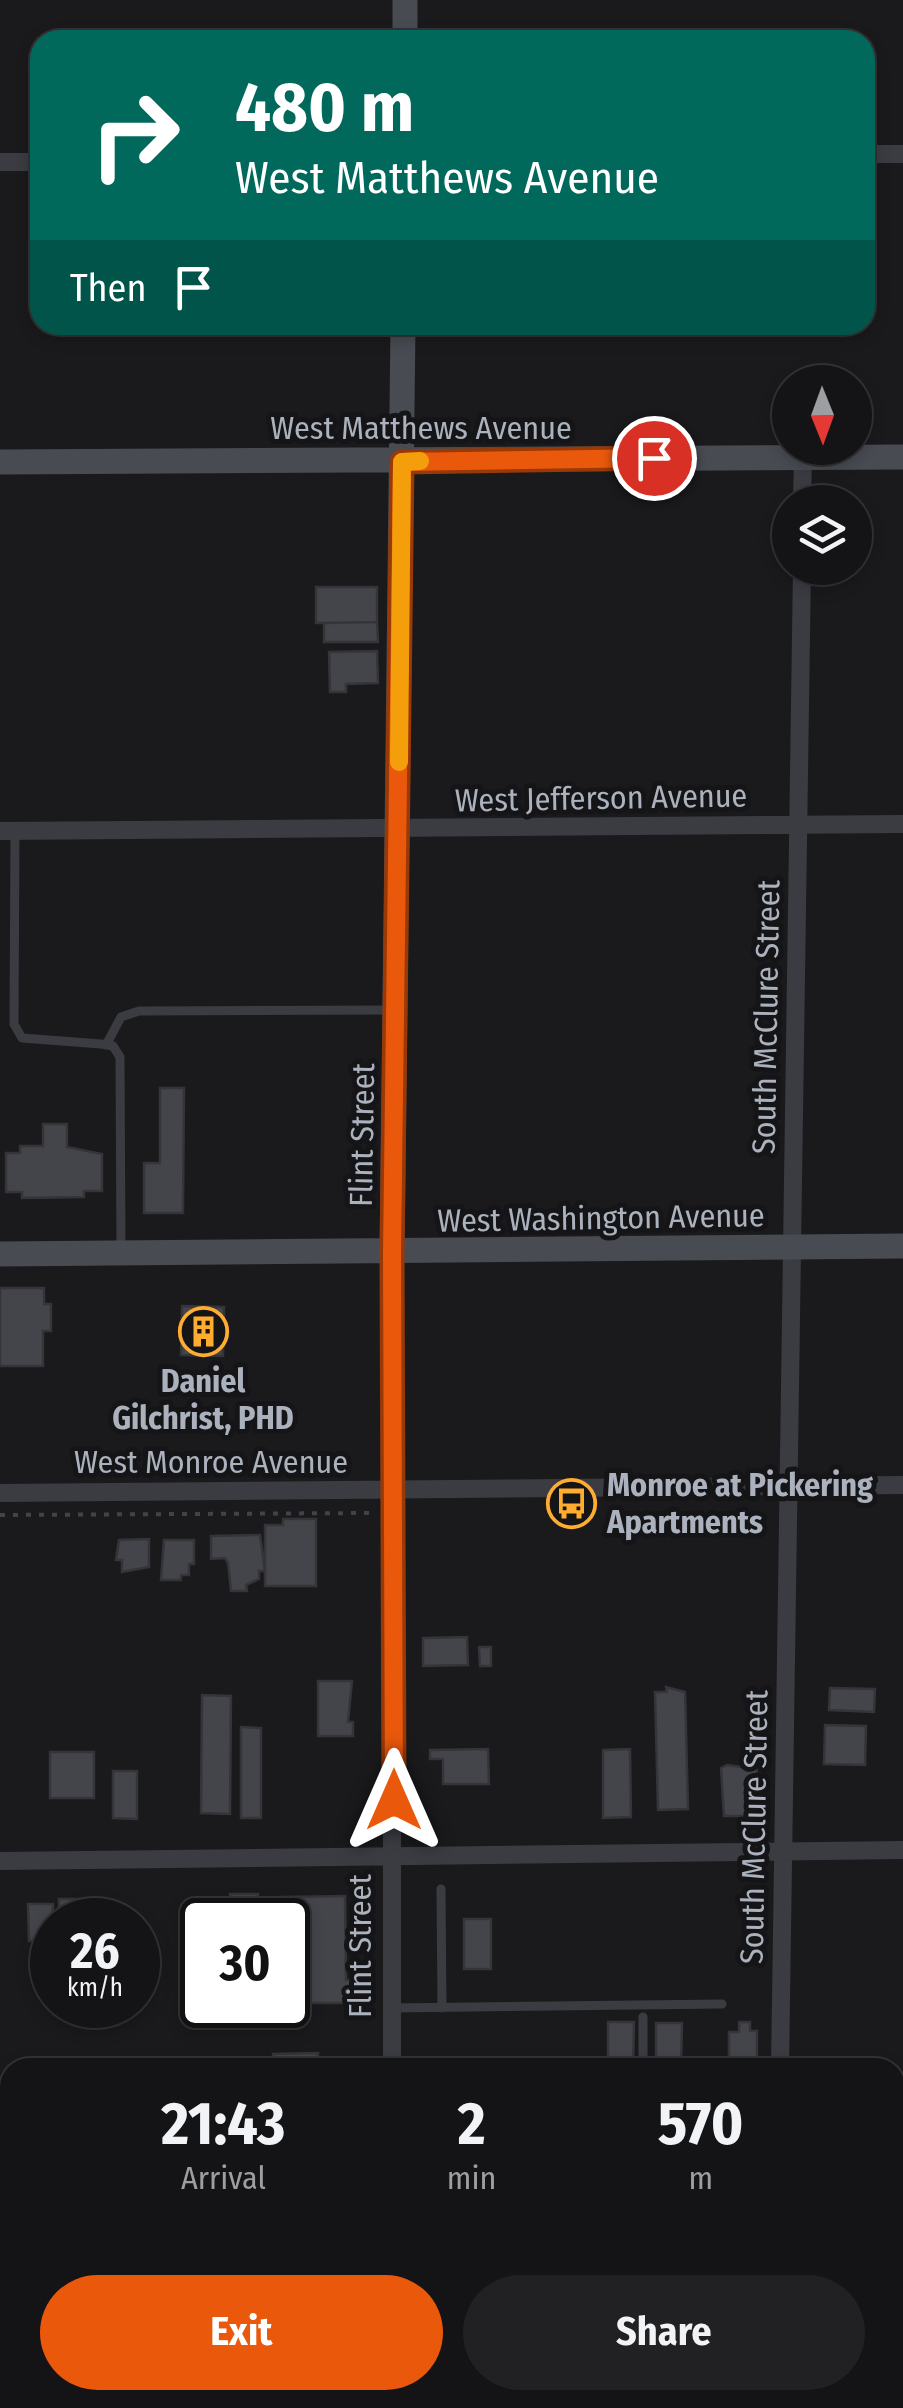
<!DOCTYPE html>
<html lang="en">
<head>
<meta charset="utf-8">
<style>
	body { margin:0; font-family:"Fira Sans Condensed",sans-serif; background:#212123; color:#f1f3f6; height:100vh; display:flex; flex-direction:column; font-size:38px; white-space:nowrap }
	* { box-sizing:border-box; margin:0 }
	p { font-size:32px; color:#9d9ea1 }
	.icon { flex:none; width:55px; height:55px; fill:none; stroke:currentColor; stroke-width:2; stroke-linecap:round; stroke-linejoin:round }
	.map { position:relative; flex:1; overflow:hidden }
	.side { position:absolute; left:0px; top:2058px; width:905px; height:352px; display:flex; flex-direction:column; background:#141416; border-radius:30px 30px 0 0; box-shadow:0 5px 15px #0003,0 0 0 2px #333335 }
	.side>* { flex:none }
	.hud { position:absolute; left:30px; top:30px; width:845px; height:305px; border-radius:30px; box-shadow:0 5px 15px #0003,0 0 0 2px #333335; background:#00695c; color:#fff; overflow:hidden }
	.needle { width:65px; rotate:179deg }
	.controls { position:absolute; left:772px; top:365px; display:grid; gap:20px }
	.controls a { display:grid; place-items:center; width:100px; height:100px; border-radius:50%; background:#141416; box-shadow:0 5px 15px #0003,0 0 0 2px #333335; font-size:50px }
	.speed { position:absolute; left:30px; top:1898px; display:flex; gap:20px; font-size:50px; font-weight:700; text-align:center }
	.speed>* { display:grid; place-content:center; width:130px; height:130px; border-radius:50%; background:#141416; box-shadow:0 5px 15px #0003,0 0 0 2px #333335; line-height:1 }
	.speed small { font-size:25px; font-weight:400 }
	.speed .limit { border:5px solid #111; border-radius:15px; background:#fff; color:#111 }
	.pin { position:absolute; display:grid; place-items:center; width:85px; height:85px; color:#fff; margin:-42px; border:5px solid #fff; border-radius:50%; box-shadow:0 2px 10px #0007 }
	.me { position:absolute; width:110px; margin:-55px; rotate:0deg; stroke-linejoin:round; filter:drop-shadow(0 0 8px #0008) }
	.turn { display:flex; align-items:center; gap:35px; height:210px; padding:0 40px; font-size:45px }
	.turn .icon { width:130px; height:130px; stroke-width:2.5 }
	.turn b { display:block; font-size:70px; line-height:85px }
	.then { display:flex; align-items:center; height:95px; padding:0 40px; background:#0003; gap:20px; font-size:38px }
	.eta { display:flex; justify-content:space-evenly; align-items:center; height:170px; text-align:center }
	.eta b { font-size:60px; font-weight:700; line-height:70px }
	.primary-button { display:flex; gap:20px; margin-top:auto; padding:20px 40px }
	.primary-button a { flex:1; height:115px; border-radius:60px; background:#ea580c; color:#fff; font-size:40px; font-weight:700; line-height:115px; text-align:center }
	.primary-button a+a { background:#212123; color:#f1f3f6 }
	.map>svg:first-child { display:block }
	.built { fill:#26262a }
	.building { fill:#44454a; stroke:#343439; stroke-width:2.5 }
	.lines { fill:none; stroke-linecap:round; stroke-linejoin:round }
	.path { stroke:#404349; stroke-width:4; stroke-dasharray:5 8; stroke-linecap:butt }
	.lane { stroke:#3a3c42; stroke-width:9 }
	.street { stroke:#3a3c42; stroke-width:18 }
	.secondary { stroke:#484b52; stroke-width:25 }
	.route-casing { stroke:#983908; stroke-width:25 }
	.route { stroke:#ea580c; stroke-width:18 }
	.slow { stroke:#f59e0b; stroke-width:18 }
	.labels { text-anchor:middle; dominant-baseline:central; stroke-width:10; stroke-linejoin:round; paint-order:stroke }
	.street-label { font-size:32px; fill:#abb2bd; stroke:#151518 }
	.poi-label { font-size:32px; font-weight:bold; fill:#abb2bd; stroke:#151518 }
</style>
</head>
<body>
<div class="map">
<svg width="903" height="2408" viewBox="0 0 903 2408">
	<rect width="100%" height="100%" fill="#1a1a1d"/>
	<path class="built" d="M0 2331H10V2400H383V2408H0Z"/>
	<path class="building" d="M316 587H377V622L316 623Z
		M377 622 378 642H324V623Z
		M377 651 378 683 346 684V692H330L329 652Z
		M160 1088H184L183 1213H144V1163H160Z
		M43 1124H67V1147L102 1154V1191H84V1197L22 1198V1192H6V1153H20V1146H43Z
		M0 1288H44V1304H51V1331H43V1366H0Z
		M182 1306 224 1307 223 1356 181 1355Z
		M283 1519H316V1586H265V1525H283Z
		M260 1535 265 1571H259V1579L246 1585 247 1591H231L228 1563 225 1558 211 1559V1536Z
		M149 1539V1567L122 1572V1560H116L119 1540Z
		M164 1540H194V1564H189V1575H181V1580H161Z
		M467 1637 468 1665 423 1666V1638Z
		M479 1647H491V1666H480Z
		M318 1681H352L348 1722H353V1736H318Z
		M666 1687 685 1692 688 1809 658 1810 655 1692H667Z
		M830 1688 875 1689 874 1712 829 1710Z
		M202 1695 231 1696 230 1814 201 1813Z
		M825 1725 866 1726 865 1765 824 1764Z
		M241 1727 261 1728V1818H241Z
		M488 1749 489 1784H443V1759H430V1750Z
		M630 1749 631 1817 603 1818V1750Z
		M50 1752H94V1798H50Z
		M727 1765 757 1769 753 1816H724L721 1768Z
		M113 1771H137V1819L113 1818Z
		M230 1894H258L259 1920H231Z
		M345 1896 346 1980H356V2003H288V1920H282V1897Z
		M59 1899H86V1920H59Z
		M28 1904H53L52 1937 29 1941Z
		M227 1917 202 1920V1948H196L195 1918Z
		M464 1919H491V1969H464Z
		M608 2022H634L633 2068H608Z
		M739 2022H750V2031H757V2059L729 2060V2032H739Z
		M656 2023H682L681 2068H656Z
		M318 2053V2068H274L273 2054Z
		M530 2058H549L550 2068H530Z
		M169 2059H205V2068H169Z
		M0 2200H10V2245H0Z
		M895 2219H903V2263H895Z
		M895 2315H903V2366L895 2367Z
		M276 2400H360L361 2408H276Z
		M817 2400H881V2408H817Z"/>
	<g class="lines">
		<path class="path" d="M0 1515 374 1513"/>
		<path class="lane" d="M15 831 14 1024 22 1038 101 1044 113 1046 120 1057 121 1251
			M106 1045 121 1017 139 1011 390 1010
			M441 1889 442 2008
			M392 2008 722 2004
			M643 2068V2017
			M450 2408V2400"/>
		<path class="street" d="M865 154H903
			M0 162H40
			M802 502 803 457
			M0 831 903 824
			M392 1254V2068
			M0 1493 903 1485
			M0 1861 903 1850
			M780 2068 802 568
			M0 2162H10
			M895 2284H903
			M0 2324H10
			M390 2408V2400
			M779 2408V2400"/>
		<path class="secondary" d="M405 40V0
			M0 462 903 457
			M0 1254 903 1246
			M392 1254 403 325"/>
	</g>
	<g class="lines">
		<defs>
			<path id="route" d="M394 1800 392 1254 402 462 654 458"/>
		</defs>
		<use href="#route" class="route-casing"/>
		<use href="#route" class="route"/>
		<path class="slow" d="M399 762 402 462 420 461"/>
	</g>
	<defs>
		<symbol id="building-ring" viewBox="-11 -11 22 22"><circle r="9.5" fill="#151518" stroke="#ffac2f" stroke-width="1.5"/><path d="M-4-6H4V6H1V3H-1V6H-4ZM-2.5-4.3h1.7v1.8h-1.7ZM.8-4.3h1.7v1.8H.8ZM-2.5-1h1.7V.8h-1.7ZM.8-1h1.7V.8H.8Z" fill="#ffac2f"/></symbol>
		<symbol id="bus-ring" viewBox="-11 -11 22 22"><circle r="9.5" fill="#151518" stroke="#ffac2f" stroke-width="1.5"/><path d="M-5-6H5V4H4V6H2V4H-2V6H-4V4H-5ZM-3.5-4V0h7V-4ZM-3.5 1.2v1.5H-2V1.2ZM2 1.2v1.5H3.5V1.2Z" fill="#ffac2f"/></symbol>
	</defs>
	<g fill-rule="evenodd">
		<use href="#building-ring" x="176" y="1304" width="55" height="55"/>
		<use href="#bus-ring" x="544" y="1476" width="55" height="55"/>
	</g>
	<g class="labels">
		<g class="street-label">
			<text x="421" y="428">West Matthews Avenue</text>
			<text transform="translate(601 798) rotate(-1)">West Jefferson Avenue</text>
			<text transform="translate(766 1017) rotate(-89)">South McClure Street</text>
			<text transform="translate(362 1135) rotate(-89)">Flint Street</text>
			<text transform="translate(601 1218) rotate(-1)">West Washington Avenue</text>
			<text x="211" y="1462">West Monroe Avenue</text>
			<text transform="translate(754 1827) rotate(-89)">South McClure Street</text>
			<text transform="translate(360 1946) rotate(-90)">Flint Street</text>
		</g>
		<g class="poi-label">
			<text x="203" y="1381">Daniel<tspan x="203" dy="37">Gilchrist, PHD</tspan></text>
			<text x="607" y="1485" text-anchor="start">Monroe at Pickering<tspan x="607" dy="37">Apartments</tspan></text>
		</g>
	</g>
</svg>
<div class="controls">
<a><svg class="needle" viewBox="-14 -14 28 28"><path d="M0-13l5 13h-10z" fill="#e53935"/><path d="M0 13l5-13h-10z" fill="#9d9ea1"/></svg></a>
<a><svg class="icon" aria-label="layers" viewBox="0 0 24 24"><path d="M12 4l9 5-9 5-9-5zM3 14l9 5 9-5"/></svg></a>
</div>
<div class="speed"><div>26<small>km/h</small></div><div class="limit">30</div></div>
<div class="pin" style="left:654px;top:458px;background:#d93025"><svg class="icon" aria-label="arrive" viewBox="0 0 24 24"><path d="M6 21V4h12l-3 4 3 4H6"/></svg></div>
<svg class="me" style="left:394px;top:1800px" viewBox="-20 -20 40 40"><path d="M0-17L14 15 0 8-14 15z" fill="#ea580c" stroke="#fff" stroke-width="4"/></svg>
<div class="hud">
<div class="turn"><svg class="icon" aria-label="right" viewBox="0 0 24 24"><path d="M7 20v-9h11M14 6l5 5-5 5"/></svg><div><b>480 m</b>West Matthews Avenue</div></div>
<div class="then">Then<svg class="icon" aria-label="arrive" viewBox="0 0 24 24"><path d="M6 21V4h12l-3 4 3 4H6"/></svg></div>
</div>
<section class="side">
<div class="eta">
<div><b>21:43</b><p>Arrival</p></div>
<div><b>2</b><p>min</p></div>
<div><b>570</b><p>m</p></div>
</div>
<div class="primary-button"><a>Exit</a><a>Share</a></div>
</section>
</div>
</body>
</html>
